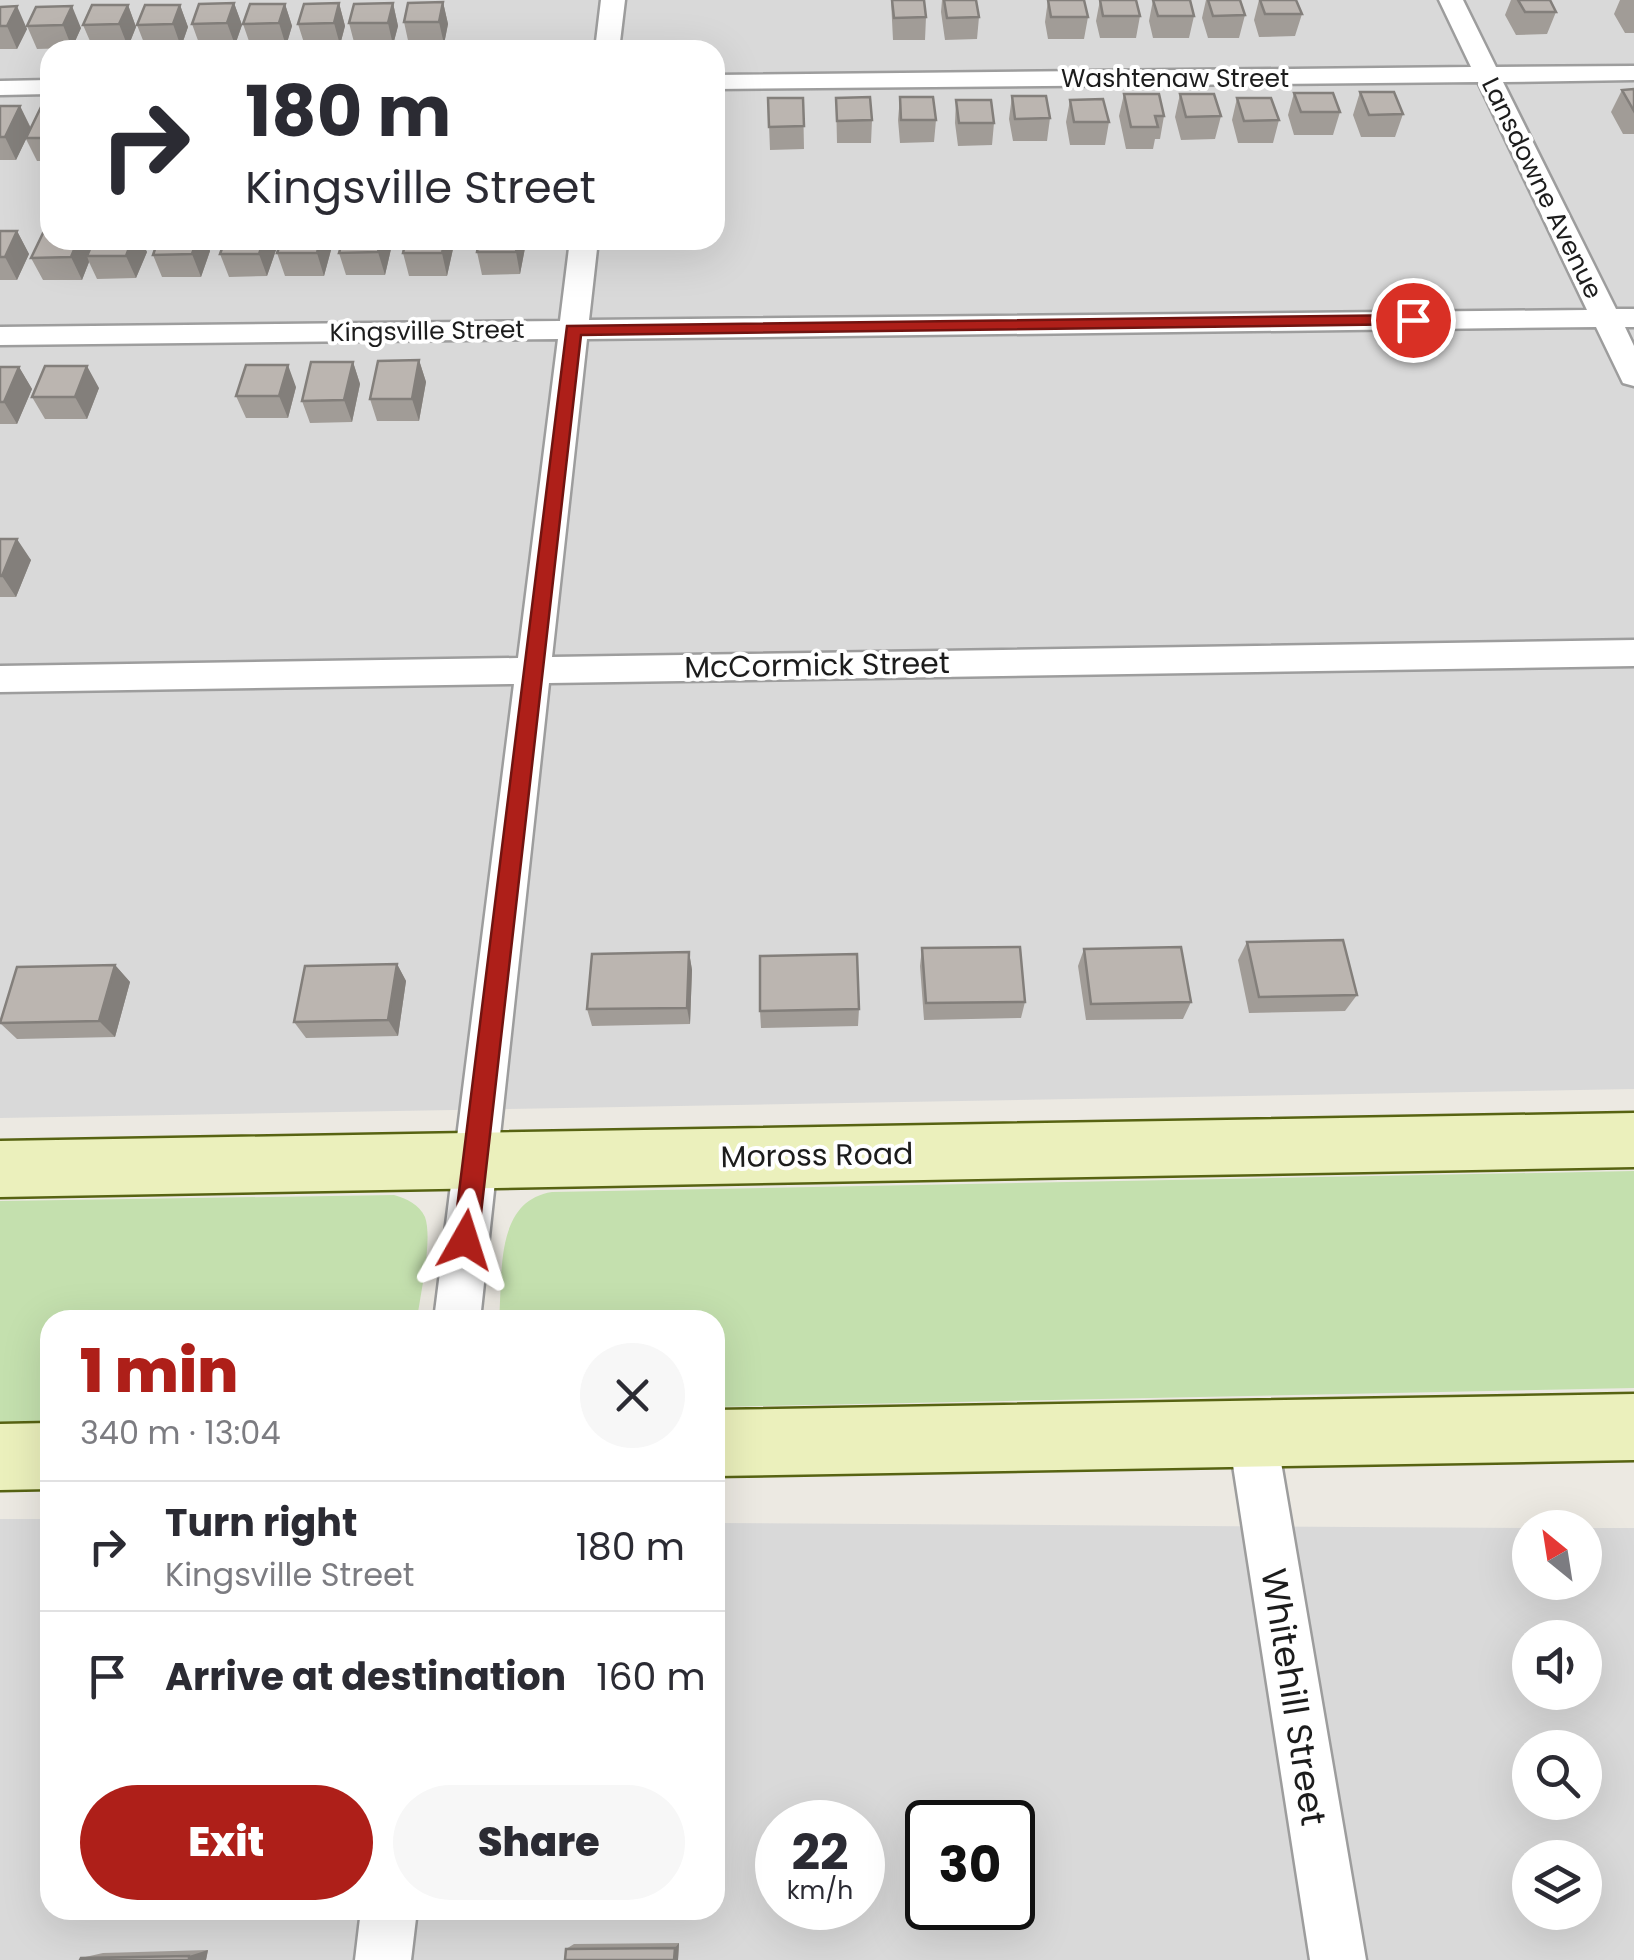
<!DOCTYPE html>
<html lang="en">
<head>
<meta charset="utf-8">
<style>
	body { margin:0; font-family:Poppins,sans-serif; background:#f7f7f7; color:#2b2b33; height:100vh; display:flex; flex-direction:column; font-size:38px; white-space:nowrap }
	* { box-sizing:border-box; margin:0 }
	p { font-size:32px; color:#7c7c81 }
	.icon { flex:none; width:55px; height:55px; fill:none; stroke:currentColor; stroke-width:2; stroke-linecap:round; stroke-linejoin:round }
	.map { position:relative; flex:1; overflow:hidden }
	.sheet { position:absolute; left:40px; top:1310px; width:685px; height:610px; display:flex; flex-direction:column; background:#fff; border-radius:30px; box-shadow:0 10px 40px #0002 }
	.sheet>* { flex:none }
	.guide { position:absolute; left:40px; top:40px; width:685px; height:210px; border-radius:30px; box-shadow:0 10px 40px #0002; background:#fff; color:#2b2b33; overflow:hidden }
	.needle { width:65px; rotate:330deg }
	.controls { position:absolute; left:1512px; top:1510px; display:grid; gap:20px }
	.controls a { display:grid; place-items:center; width:90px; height:90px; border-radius:50%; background:#fff; box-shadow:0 10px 40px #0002; font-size:50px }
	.speed { position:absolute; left:755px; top:1800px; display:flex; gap:20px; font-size:50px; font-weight:700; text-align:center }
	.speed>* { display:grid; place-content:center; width:130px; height:130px; border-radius:50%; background:#fff; box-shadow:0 10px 40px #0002; line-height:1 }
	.speed small { font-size:25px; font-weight:400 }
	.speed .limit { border:5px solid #111; border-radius:15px; background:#fff; color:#111 }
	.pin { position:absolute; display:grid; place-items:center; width:85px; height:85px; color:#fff; margin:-42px; border:5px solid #fff; border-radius:50%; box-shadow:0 2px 10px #0007 }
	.me { position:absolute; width:110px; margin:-55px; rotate:6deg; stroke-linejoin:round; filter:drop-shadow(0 0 8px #0008) }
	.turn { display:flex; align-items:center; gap:35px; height:210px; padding:0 40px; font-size:45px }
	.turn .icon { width:130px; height:130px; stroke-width:2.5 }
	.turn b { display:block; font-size:70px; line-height:85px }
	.round { display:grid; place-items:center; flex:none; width:105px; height:105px; border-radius:52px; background:#f7f7f7 }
	.overview { display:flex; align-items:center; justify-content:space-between; height:170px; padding:0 40px }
	h1 { font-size:60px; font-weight:800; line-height:75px; color:#ae1f19 }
	.button { display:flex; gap:20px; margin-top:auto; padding:20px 40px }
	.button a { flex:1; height:115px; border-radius:60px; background:#ae1f19; color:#fff; font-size:40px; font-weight:800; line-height:115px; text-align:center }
	.button a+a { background:#f7f7f7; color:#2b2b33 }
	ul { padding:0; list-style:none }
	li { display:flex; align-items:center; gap:30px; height:130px; padding:0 40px; border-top:2px solid #e1e1e2 }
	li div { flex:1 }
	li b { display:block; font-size:38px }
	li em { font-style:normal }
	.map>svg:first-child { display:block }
	.residential { fill:#d9d9d9; fill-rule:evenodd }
	.grass { fill:#c4e0ae }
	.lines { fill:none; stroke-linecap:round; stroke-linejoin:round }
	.street-casing { stroke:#9d9d9d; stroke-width:5 }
	.secondary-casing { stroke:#576312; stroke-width:5 }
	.street { fill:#fff; fill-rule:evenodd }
	.secondary { fill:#ebf0bc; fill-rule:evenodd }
	.wall { fill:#a19c97 }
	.shaded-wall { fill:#837f7b }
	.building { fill:#bbb5b0; stroke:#837f7b; stroke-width:2.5 }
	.route { fill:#ae1f19; stroke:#711410; stroke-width:2.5 }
	.labels { text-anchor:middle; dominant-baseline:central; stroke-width:8; stroke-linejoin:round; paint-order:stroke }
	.far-street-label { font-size:25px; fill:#1c1c1c; stroke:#fff }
	.street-label { font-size:30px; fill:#1c1c1c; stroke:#fff }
	.near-street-label { font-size:35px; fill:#1c1c1c; stroke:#fff }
</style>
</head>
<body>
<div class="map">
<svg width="1634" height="1960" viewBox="0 0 1634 1960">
	<rect width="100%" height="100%" fill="#ece9e2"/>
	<path class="residential" d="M0 0H1634V1089L0 1118ZM50 50H715V240H50Z
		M0 1519H50V1910H715V1523L1530 1528V1582H1585V1528H1634V1960H0ZM1530 1638H1585V1692H1530ZM1530 1748H1585V1802H1530ZM778 1822H862V1908H778ZM928 1822H1012V1908H928ZM1530 1858H1585V1912H1530Z"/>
	<path class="grass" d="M1634 1171V1388L715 1407V1320H499C503 1275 494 1201 552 1192Z
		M394 1195C407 1199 419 1204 425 1217 433 1240 420 1295 417 1320H50V1421L0 1422V1201Z"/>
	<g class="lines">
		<defs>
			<path id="street" d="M601 0H625L619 50H595Z
				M1439 0H1463L1496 67 1634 66V80L1503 82 1616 309H1634V327H1625L1634 346V386L1623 383 1596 327 587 339 552 657 1634 640V666L549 683 480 1320H434L514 684 0 692V666L518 658 558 339 0 345V327L560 321 570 240H598L589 320 1587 310 1478 82 715 89V75L1471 67Z
				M50 80V94L0 95V81Z
				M1252 1409 1269 1416 1276 1433 1366 1960H1310L1228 1433 1235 1416Z
				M361 1910H417L411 1960H355Z"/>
			<path id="secondary" d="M1634 1113V1167L0 1197V1141Z
				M1634 1394V1460L715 1476V1410Z
				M50 1423V1489L0 1490V1424Z"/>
		</defs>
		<use href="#street" class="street-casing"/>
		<use href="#secondary" class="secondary-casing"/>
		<use href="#street" class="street"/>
		<use href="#secondary" class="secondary"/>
	</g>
	<path class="wall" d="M891 0H924L926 17 925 40H893Z
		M942 0H976L979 17 977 39 945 40 941 12Z
		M1048 0 1088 17 1084 39H1048L1045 22Z
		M1100 0 1140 16 1136 38H1100L1096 21Z
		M1153 0 1194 16 1189 38H1153L1149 21Z
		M1206 0H1240L1245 15 1239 38H1208L1202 18Z
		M1259 0H1296L1302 14 1295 36 1259 37 1254 20Z
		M1511 0H1550L1556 12 1547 34 1516 35 1505 15Z
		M1620 0H1634V33H1625L1614 14Z
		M443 2 448 24 444 44 409 45 404 22Z
		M234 3 242 25 235 45 200 46 192 24Z
		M339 3 345 26 340 45 305 46 298 24Z
		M393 3 398 26 393 45 355 46 349 23Z
		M285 4 292 26 286 46 251 47 243 24Z
		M128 5 136 27 128 47 93 48 83 25Z
		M180 5 188 27 181 47 146 48 137 25Z
		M0 7 27 29 17 49H0Z
		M36 7 81 28 72 48 37 49 27 26Z
		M1634 89V134H1623L1611 112 1622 90Z
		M1360 92 1403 114 1395 137H1361L1353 115Z
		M1294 93 1340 112 1333 135H1294L1288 115Z
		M1124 94 1164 116 1160 139H1155L1153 149H1126L1119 116Z
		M1180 94 1221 116 1215 139 1181 140 1175 117Z
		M1012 96 1050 118 1047 141H1013L1009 119Z
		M900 97 936 120 934 142 900 143 898 120Z
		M768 98H803L804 149 770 150Z
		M836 98 872 120 871 143H837Z
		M1237 98 1279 120 1273 143H1238L1232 120Z
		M956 100 994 123 992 145 958 146 955 123Z
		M1070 100 1109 122 1105 145H1070L1066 122Z
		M50 105V161H37L26 139 16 160H0V106H20L31 128Z
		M0 231H17L29 254 17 280H0Z
		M94 240H141L147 252 136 278 97 279 89 262 82 280H43L31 258 90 248Z
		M158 240H206L210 251 201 277H162L153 255Z
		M282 240H328L331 250 324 276H285L277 253Z
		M343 240H389L391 249 385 275H346L339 253Z
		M479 240H523L525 248 520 274 482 275 477 252Z
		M453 249 447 276H409L403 253Z
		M276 250 267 276 229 277 220 254Z
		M419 360 426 382 419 421H377L370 399Z
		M353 362 360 384 352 422 310 423 302 401Z
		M0 367H19L32 389 17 424H0Z
		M296 387 288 418H246L236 396Z
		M99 388 87 419H45L32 397Z
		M0 539 31 560 16 597H0Z
		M1247 942 1357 995 1345 1011 1249 1013 1238 960Z
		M922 948 1025 1002 1021 1018 924 1020 920 966Z
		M1084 949 1191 1002 1183 1019 1086 1020 1078 966Z
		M689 952 692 970 690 1024 592 1026 587 1009Z
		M397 964 406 981 398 1036 306 1038 294 1022Z
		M115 965 130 982 115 1037 17 1039 0 1023V1020Z
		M859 1009 858 1026 761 1028 760 1011Z
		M679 1943 678 1960 566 1949 574 1944Z
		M208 1950 206 1960H80L81 1958 103 1953Z"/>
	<path class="shaded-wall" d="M443 2 448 24 444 44 439 22Z
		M234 3 242 25 235 45 227 23Z
		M339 3 345 26 340 45 334 23Z
		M393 3 398 26 393 45 388 23Z
		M285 4 292 26 286 46 279 23Z
		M128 5 136 27 128 47 119 24Z
		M180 5 188 27 181 47 173 24Z
		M17 6 27 29 17 49 7 26Z
		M72 6 81 28 72 48 63 25Z
		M20 106 31 129 16 160 5 137Z
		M17 231 29 254 17 280 5 257Z
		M78 240H87L93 254 87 256 89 262 82 280 71 257Z
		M132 240H141L147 252 136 278 126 256Z
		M197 240H206L210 251 201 277 192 254Z
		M264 240H272L276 250 267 276 259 254Z
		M320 240H328L331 250 324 276 317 253Z
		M381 240H389L391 249 385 275 378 252Z
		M445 240H451L453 249 447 276 442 253Z
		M518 240H523L525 248 520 274 516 252Z
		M419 360 426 382 419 421 412 399Z
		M353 362 360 384 352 422 344 400Z
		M288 365 296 387 288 418 279 396Z
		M87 366 99 388 87 419 75 397Z
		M19 367 32 389 17 424 4 402Z
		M17 539 31 560 16 597 2 576Z
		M689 952 692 970 690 1024 687 1008Z
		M397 964 406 981 398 1036 388 1020Z
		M115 965 130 982 115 1037 99 1021Z
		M679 1943 678 1960H674L675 1948Z
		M208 1950 206 1960H189V1956Z"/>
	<path class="building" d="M892 0H924L926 17 894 18Z
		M944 0H976L979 17 947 18Z
		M1048 0H1084L1088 17H1051Z
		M1100 0H1136L1140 16H1103Z
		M1153 0H1190L1194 16H1158Z
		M1208 0H1240L1245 15 1213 16Z
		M1260 0H1296L1302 14H1265Z
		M1518 0H1550L1556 12H1525Z
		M443 2 439 22H404L408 3Z
		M234 3 227 23 192 24 199 4Z
		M339 3 334 23 298 24 304 4Z
		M393 3 388 23H349L354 4Z
		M250 4H285L279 23 243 24Z
		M92 5H128L119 24 83 25Z
		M145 5H180L173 24 137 25Z
		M17 6 7 26H0V7Z
		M72 6 63 25 27 26 36 7Z
		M1634 89V111L1622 90Z
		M1360 92H1394L1403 114 1369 115Z
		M1294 93H1333L1340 112H1301Z
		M1124 94H1159L1164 116H1155L1158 127H1131Z
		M1180 94H1214L1221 116 1186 117Z
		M1012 96H1046L1050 118 1015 119Z
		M870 97 872 120 837 121 836 98Z
		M900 97H933L936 120H901Z
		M768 98H803L804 126 769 127Z
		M1237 98H1271L1279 120 1244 121Z
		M1103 99 1109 122H1074L1070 100Z
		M956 100H991L994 123H959Z
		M42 105H50V138H26Z
		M0 106H20L5 137H0Z
		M0 231H17L5 257H0Z
		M44 231H50V240H78L71 257 31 258Z
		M94 240H132L126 256H87Z
		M158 240H197L192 254 153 255Z
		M225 240H264L259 254H220Z
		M282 240H320L317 253H277Z
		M343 240H381L378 252 339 253Z
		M406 240H445L442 253H403Z
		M479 240H518L516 252H477Z
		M419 360 412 399H370L378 361Z
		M311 362H353L344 400 302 401Z
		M246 365H288L279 396H236Z
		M45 366H87L75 397H32Z
		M0 367H19L4 402H0Z
		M0 539H17L2 576H0Z
		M1343 940 1357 995 1259 997 1247 942Z
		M1020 947 1025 1002 926 1003 922 948Z
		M1181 947 1191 1002 1091 1004 1084 949Z
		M689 952 687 1008 587 1009 592 954Z
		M857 954 859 1009 760 1011V956Z
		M397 964 388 1020 294 1022 305 966Z
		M115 965 99 1021 0 1023 17 967Z
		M675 1948 674 1960H565L566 1949Z
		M189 1956V1960H80L81 1958Z"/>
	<path class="route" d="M1413 315 1419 316V324L581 335 478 1240 474 1249 465 1253 456 1249 453 1240 567 326Z"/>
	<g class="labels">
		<g class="far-street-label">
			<text x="1175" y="78">Washtenaw Street</text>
			<text transform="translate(1542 188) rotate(64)">Lansdowne Avenue</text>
			<text transform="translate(427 331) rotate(-1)">Kingsville Street</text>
		</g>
		<g class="street-label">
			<text transform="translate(817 665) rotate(-1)">McCormick Street</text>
			<text transform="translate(817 1155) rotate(-1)">Moross Road</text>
		</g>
		<g class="near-street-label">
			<text transform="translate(1294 1697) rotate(81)">Whitehill Street</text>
		</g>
	</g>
</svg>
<div class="controls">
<a><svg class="needle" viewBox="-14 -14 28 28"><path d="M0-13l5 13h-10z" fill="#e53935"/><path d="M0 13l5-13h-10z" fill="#7c7c81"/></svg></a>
<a><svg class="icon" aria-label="sound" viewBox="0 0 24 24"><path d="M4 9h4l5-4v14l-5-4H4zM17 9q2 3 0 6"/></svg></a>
<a><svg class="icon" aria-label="search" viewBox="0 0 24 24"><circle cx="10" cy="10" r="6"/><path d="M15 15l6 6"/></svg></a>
<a><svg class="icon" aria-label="layers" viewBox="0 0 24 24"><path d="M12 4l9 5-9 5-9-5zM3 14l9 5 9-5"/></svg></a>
</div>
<div class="speed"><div>22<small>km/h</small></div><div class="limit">30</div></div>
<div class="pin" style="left:1413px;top:320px;background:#d93025"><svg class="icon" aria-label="arrive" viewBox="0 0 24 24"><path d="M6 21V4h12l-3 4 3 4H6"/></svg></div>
<svg class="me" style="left:465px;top:1240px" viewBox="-20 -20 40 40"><path d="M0-17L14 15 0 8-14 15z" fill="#ae1f19" stroke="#fff" stroke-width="4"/></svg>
<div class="guide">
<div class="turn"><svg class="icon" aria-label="right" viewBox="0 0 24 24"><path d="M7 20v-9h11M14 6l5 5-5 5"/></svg><div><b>180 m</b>Kingsville Street</div></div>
</div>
<section class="sheet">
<div class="overview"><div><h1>1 min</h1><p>340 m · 13:04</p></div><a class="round"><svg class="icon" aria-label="close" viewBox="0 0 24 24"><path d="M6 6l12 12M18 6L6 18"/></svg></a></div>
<ul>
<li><svg class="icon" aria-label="right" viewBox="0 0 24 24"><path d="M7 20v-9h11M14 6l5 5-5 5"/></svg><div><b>Turn right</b><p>Kingsville Street</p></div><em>180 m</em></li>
<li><svg class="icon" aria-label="arrive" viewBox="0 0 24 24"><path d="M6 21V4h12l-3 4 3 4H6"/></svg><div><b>Arrive at destination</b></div><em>160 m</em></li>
</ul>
<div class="button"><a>Exit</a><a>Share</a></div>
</section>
</div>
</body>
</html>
